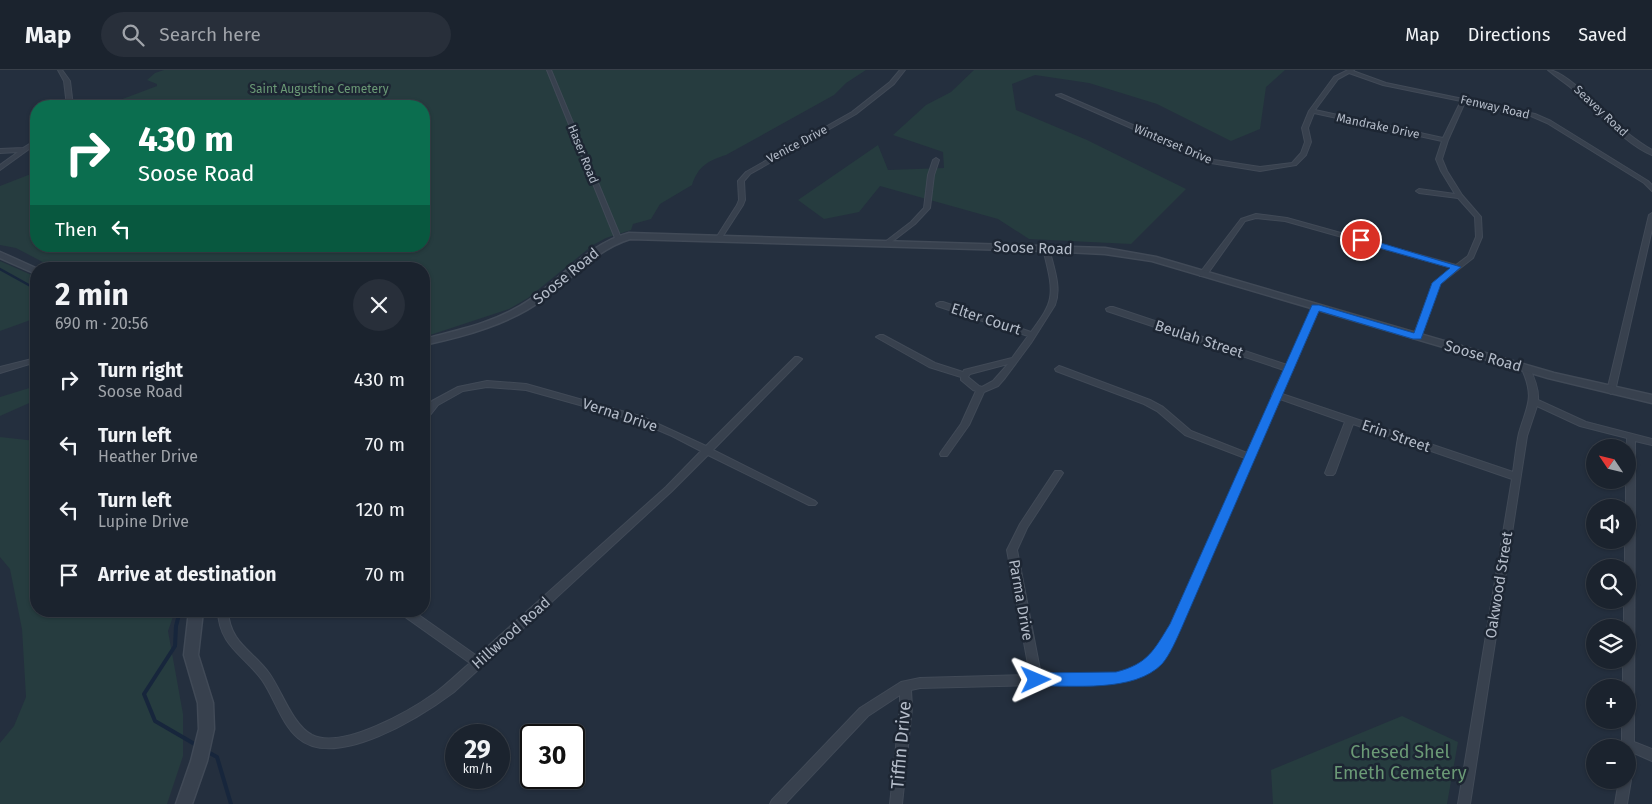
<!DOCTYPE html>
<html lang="en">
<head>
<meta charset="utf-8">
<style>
	body { margin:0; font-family:"Fira Sans",sans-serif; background:#282f3a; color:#f1f3f6; height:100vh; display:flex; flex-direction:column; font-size:19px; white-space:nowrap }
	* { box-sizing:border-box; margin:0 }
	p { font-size:16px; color:#a0a4aa }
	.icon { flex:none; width:28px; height:28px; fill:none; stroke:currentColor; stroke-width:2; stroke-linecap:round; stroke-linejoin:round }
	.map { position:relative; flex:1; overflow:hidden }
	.side { position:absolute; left:30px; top:192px; width:400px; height:355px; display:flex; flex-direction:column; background:#1b232e; border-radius:20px; box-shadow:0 1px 4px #0004,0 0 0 1px #39404a }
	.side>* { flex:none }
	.hud { position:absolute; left:30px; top:30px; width:400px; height:152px; border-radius:20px; box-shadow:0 1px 4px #0004,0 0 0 1px #39404a; background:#0b6e4f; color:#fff; overflow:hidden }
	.needle { width:32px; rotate:305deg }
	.fabs { position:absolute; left:1586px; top:369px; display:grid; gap:10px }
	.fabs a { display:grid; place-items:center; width:50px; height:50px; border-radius:50%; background:#1b232e; box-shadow:0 1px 4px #0004,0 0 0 1px #39404a; font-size:25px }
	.speed { position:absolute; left:445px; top:654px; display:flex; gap:10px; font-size:25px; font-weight:700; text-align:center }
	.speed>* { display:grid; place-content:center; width:65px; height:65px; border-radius:50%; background:#1b232e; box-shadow:0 1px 4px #0004,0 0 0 1px #39404a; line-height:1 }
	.speed small { font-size:12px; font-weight:400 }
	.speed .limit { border:2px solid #111; border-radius:8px; background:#fff; color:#111 }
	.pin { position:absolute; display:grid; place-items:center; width:42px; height:42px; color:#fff; margin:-21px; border:2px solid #fff; border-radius:50%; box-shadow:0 1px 5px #0007 }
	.me { position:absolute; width:55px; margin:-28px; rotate:89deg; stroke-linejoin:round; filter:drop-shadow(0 0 4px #0008) }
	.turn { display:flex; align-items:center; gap:18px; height:105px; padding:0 25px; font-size:22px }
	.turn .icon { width:65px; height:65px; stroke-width:2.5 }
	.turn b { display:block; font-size:35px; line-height:42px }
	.then { display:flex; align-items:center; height:48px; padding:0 25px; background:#0003; gap:10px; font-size:19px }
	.round { display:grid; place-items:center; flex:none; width:52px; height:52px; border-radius:26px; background:#282f3a }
	.summary { display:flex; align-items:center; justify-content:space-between; height:85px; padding:0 25px }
	h1 { font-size:30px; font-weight:700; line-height:38px }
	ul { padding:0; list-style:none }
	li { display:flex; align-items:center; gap:15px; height:65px; padding:0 25px }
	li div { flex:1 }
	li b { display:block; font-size:19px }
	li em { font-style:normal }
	header { display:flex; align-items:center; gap:30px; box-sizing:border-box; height:70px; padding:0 25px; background:#1b232e; border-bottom:1px solid #39404a }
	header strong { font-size:24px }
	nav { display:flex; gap:28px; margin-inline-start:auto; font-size:18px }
	.search { width:350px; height:45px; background:#282f3a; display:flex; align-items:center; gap:12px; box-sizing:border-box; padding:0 18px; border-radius:28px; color:#a0a4aa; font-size:19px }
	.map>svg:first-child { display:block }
	.green { fill:#263c3f }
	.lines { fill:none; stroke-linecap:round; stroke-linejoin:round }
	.stream-far1 { stroke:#17263c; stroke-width:2.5 }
	.stream { stroke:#17263c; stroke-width:4 }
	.minor-casing { stroke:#414a57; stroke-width:2 }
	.tertiary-casing { stroke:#414a57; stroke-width:3 }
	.minor { fill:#38414e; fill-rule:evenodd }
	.tertiary { fill:#38414e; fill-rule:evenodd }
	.route { fill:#1a73e8; stroke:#114b97 }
	.labels { text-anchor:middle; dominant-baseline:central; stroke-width:5; stroke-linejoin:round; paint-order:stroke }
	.far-park-label { font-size:12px; fill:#6b9a76; stroke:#1d2633 }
	.far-street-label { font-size:12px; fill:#b4bcc9; stroke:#1d2633 }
	.street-label { font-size:15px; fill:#b4bcc9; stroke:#1d2633 }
	.near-street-label { font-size:18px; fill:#b4bcc9; stroke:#1d2633 }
	.near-park-label { font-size:18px; fill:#6b9a76; stroke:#1d2633 }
</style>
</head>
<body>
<header>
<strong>Map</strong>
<div class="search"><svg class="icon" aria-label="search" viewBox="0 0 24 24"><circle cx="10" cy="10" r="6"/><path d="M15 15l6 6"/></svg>Search here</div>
<nav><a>Map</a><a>Directions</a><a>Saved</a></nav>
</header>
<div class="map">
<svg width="1652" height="734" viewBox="0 0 1652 734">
	<rect width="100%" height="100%" fill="#242f3e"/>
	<path class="green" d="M164 0H866L846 13 834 25 726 85C708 91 698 96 692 115L660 134 651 149 633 154 631 160 606 168 593 175 528 228 509 239 424 267V199H56L16 178 0 175V116L36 102V176H424V36H104L157 16V14L147 10 155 3Z
		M974 0H1285L1266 17 1260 59 1231 71 1157 34 1089 13 1035 5 1012 14 1016 40 1087 70 1186 119 1131 174 1029 169 998 149 880 116 859 142 824 149 798 130 878 75 888 100 944 98 943 82 893 65 926 35 951 22Z
		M0 191 36 207V248L0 261Z
		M36 316V330L0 346V327Z
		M0 367 36 371V541H175L168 561 183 644V686L167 734H0V673L14 656 26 627 22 559 10 499 0 487Z
		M1402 646 1458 672 1447 734H1273L1271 700Z"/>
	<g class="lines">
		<path class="stream-far1" d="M0 199 36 219"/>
		<path class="stream" d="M180 541 176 556 175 576 144 624 155 651 198 676
			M206 681 217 687 231 734"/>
		<defs>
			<path id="minor" d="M58 0H62L70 11 73 36H67L64 11Z
				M547 0H551L621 168 620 169H616L615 168Z
				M900 0H905L894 14 856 44 750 104 744 111 745 130 743 135 721 169H717L716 168 737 135 739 130 738 111 746 102 852 42 890 12Z
				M1348 0H1354L1353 1 1386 13 1535 44 1551 51 1648 111 1652 115V121L1644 113 1547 53 1531 46 1465 32 1448 70 1442 89 1447 101 1462 125 1481 147 1482 167 1473 188 1440 214 1421 267 1417 269 1413 267 1433 213 1452 198 1285 151 1256 148 1245 151 1206 206H1200L1199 204 1241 149 1256 144 1287 148 1456 195 1468 186 1476 167 1475 147 1458 128 1419 123 1416 121 1419 119 1455 124 1441 101 1436 89 1442 71 1314 43 1308 58 1311 72 1306 85 1296 95 1260 101 1211 93 1056 25 1061 24 1214 90 1260 97 1292 93 1301 83 1305 72 1302 58 1309 41 1334 7ZM1349 3 1383 15 1461 31 1443 68 1315 40 1338 9Z
				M1548 0C1567 0 1610 49 1626 62 1635 69 1643 75 1652 80V85C1623 73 1599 41 1575 21 1566 13 1556 7 1548 0Z
				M36 70V74L0 100V95L18 82 0 83V79L23 78Z
				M936 88 939 90 934 105 930 138 915 154 889 174H885V172L911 152 924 138 928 105 933 90Z
				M1652 143V159L1615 321 1611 324 1607 321 1649 145Z
				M1046 176 1049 178C1053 196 1062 217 1055 235L1031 273 1005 308 998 316 984 322 969 355 947 386H941L940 384 941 382 961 354 976 321 973 320 961 310V307L929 297 876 267 880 265H883L935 293 963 302 964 300 1012 288 1028 266 937 236 936 234 940 232H943L1031 262C1038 252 1048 240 1050 228 1053 213 1046 193 1043 178ZM1008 294 993 311 982 317 979 316 968 307 970 304Z
				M1313 235H1316L1320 237 1282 324 1513 402C1515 390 1516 376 1519 363 1527 335 1535 329 1522 299L1526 296 1529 297C1534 307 1539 318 1538 330L1586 352 1652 369V375L1635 371 1634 672 1652 679V691L1634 683 1632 687 1628 688V678H1622V650H1628V618H1623V590H1628V558H1624V530H1628V498H1625V470H1628V438H1626V410H1628L1627 368 1580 356 1537 336 1527 366 1470 734H1458L1512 409 1353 354 1335 403 1333 405H1327L1325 403 1345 352 1280 329 1180 557C1163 591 1154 602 1117 613L920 618 911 620 912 638 902 734H890L900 638V625L868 646 785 734H770L772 730 860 638 901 612 920 608 1030 605 1007 480 1020 454 1055 401H1061L1063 403 1027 458 1017 480 1041 605 1117 603 1127 600 1142 593 1149 587 1161 573 1170 556 1245 388 1185 365 1157 341 1144 334 1056 301 1055 299 1059 296 1062 297 1150 330 1163 337 1191 361 1247 383 1273 326 1272 325 1284 300 1107 241 1106 239 1110 237H1113L1287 295Z
				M795 287H798L802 289 713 380 815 431 817 433 815 435H809L708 385 672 421 454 622C422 646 336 701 298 668 281 653 275 629 262 610 244 585 219 576 218 541H228C230 573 252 580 269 603 282 621 292 654 312 665 342 680 410 641 435 623 447 614 458 603 470 593L401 544 400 541H413L477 586 666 417 701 381 672 366 637 351 526 320 487 317 463 321 438 335 427 349 424 350V341L432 331 458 317 487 311 526 314 643 347 706 376Z
				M36 288V292L0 303V297Z
				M1628 705 1631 710 1627 734H1615L1619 710H1628Z"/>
			<path id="tertiary" d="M629 163 1105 178 1156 187 1554 303 1652 325V333L1548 308 1152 191 1105 184 1046 181 630 169C595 180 574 207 545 228 510 254 466 266 424 275V269C459 260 497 252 528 231 562 209 588 174 629 163Z
				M0 182 38 199H36V204L0 188Z
				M189 541H203L198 585 213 633 214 659 207 691 192 734H176L191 691 199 659 198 633 184 585Z"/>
		</defs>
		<use href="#minor" class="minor-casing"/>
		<use href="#tertiary" class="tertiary-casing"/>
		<use href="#minor" class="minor"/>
		<use href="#tertiary" class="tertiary"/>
	</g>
	<path class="route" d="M1361 167 1461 197 1441 214 1421 269H1413L1319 241 1182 557C1177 568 1170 585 1162 594 1134 623 1073 615 1036 616L1031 614 1029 610 1031 605 1036 603 1116 602C1148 594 1154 580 1170 554L1312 235H1319L1414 263 1432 213 1450 198 1358 172 1357 170Z"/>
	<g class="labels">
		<g class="far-park-label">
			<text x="319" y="19">Saint Augustine Cemetery</text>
		</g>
		<g class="far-street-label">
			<text transform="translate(1495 37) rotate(13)">Fenway Road</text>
			<text transform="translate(1601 41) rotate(43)">Seavey Road</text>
			<text transform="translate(1378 56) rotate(12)">Mandrake Drive</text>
			<text transform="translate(797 74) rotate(-28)">Venice Drive</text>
			<text transform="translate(1173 74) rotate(23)">Winterset Drive</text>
			<text transform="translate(583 84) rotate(68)">Haser Road</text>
		</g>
		<g class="street-label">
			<text transform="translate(1033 178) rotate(2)">Soose Road</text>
			<text transform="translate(566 206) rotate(-39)">Soose Road</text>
			<text transform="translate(986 249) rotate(18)">Elter Court</text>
			<text transform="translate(1199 269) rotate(18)">Beulah Street</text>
			<text transform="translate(1483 286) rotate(16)">Soose Road</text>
			<text transform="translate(620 345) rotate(18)">Verna Drive</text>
			<text transform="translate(1396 366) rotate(19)">Erin Street</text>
			<text transform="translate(1499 515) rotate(-81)">Oakwood Street</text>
			<text transform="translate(1021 530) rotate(80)">Parma Drive</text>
			<text transform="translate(511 563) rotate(-42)">Hillwood Road</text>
		</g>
		<g class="near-street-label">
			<text transform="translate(901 675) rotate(-85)">Tiffin Drive</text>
		</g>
		<g class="near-park-label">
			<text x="1400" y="682">Chesed Shel<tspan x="1400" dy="21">Emeth Cemetery</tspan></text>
		</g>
	</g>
</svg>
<div class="fabs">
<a><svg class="needle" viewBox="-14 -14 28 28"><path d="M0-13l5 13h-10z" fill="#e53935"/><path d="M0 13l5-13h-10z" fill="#a0a4aa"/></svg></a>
<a><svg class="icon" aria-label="sound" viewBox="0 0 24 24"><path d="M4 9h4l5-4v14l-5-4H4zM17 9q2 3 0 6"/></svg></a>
<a><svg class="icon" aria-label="search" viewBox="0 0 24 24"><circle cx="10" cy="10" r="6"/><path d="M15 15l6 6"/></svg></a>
<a><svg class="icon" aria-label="layers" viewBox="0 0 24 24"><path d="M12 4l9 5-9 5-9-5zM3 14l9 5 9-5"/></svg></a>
<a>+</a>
<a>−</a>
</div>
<div class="speed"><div>29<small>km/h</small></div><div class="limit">30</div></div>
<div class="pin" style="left:1361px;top:170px;background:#d93025"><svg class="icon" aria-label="arrive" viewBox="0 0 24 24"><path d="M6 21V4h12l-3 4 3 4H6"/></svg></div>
<svg class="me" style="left:1036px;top:610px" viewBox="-20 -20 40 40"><path d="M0-17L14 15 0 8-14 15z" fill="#1a73e8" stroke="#fff" stroke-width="4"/></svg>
<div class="hud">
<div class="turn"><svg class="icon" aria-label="right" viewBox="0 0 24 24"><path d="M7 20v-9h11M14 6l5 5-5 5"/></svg><div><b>430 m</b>Soose Road</div></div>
<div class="then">Then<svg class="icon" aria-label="left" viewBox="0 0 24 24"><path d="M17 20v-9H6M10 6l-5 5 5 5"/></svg></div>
</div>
<section class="side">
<div class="summary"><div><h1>2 min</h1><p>690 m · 20:56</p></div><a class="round"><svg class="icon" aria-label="close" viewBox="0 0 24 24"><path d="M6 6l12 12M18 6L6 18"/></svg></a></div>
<ul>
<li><svg class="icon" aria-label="right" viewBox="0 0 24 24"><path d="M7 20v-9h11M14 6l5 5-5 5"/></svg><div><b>Turn right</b><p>Soose Road</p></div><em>430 m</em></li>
<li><svg class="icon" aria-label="left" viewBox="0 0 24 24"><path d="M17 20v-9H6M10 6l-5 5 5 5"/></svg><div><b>Turn left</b><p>Heather Drive</p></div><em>70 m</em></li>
<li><svg class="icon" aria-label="left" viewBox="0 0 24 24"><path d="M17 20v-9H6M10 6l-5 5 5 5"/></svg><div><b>Turn left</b><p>Lupine Drive</p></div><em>120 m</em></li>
<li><svg class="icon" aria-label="arrive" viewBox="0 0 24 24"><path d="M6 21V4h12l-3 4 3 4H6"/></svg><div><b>Arrive at destination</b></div><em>70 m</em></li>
</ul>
</section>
</div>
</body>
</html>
